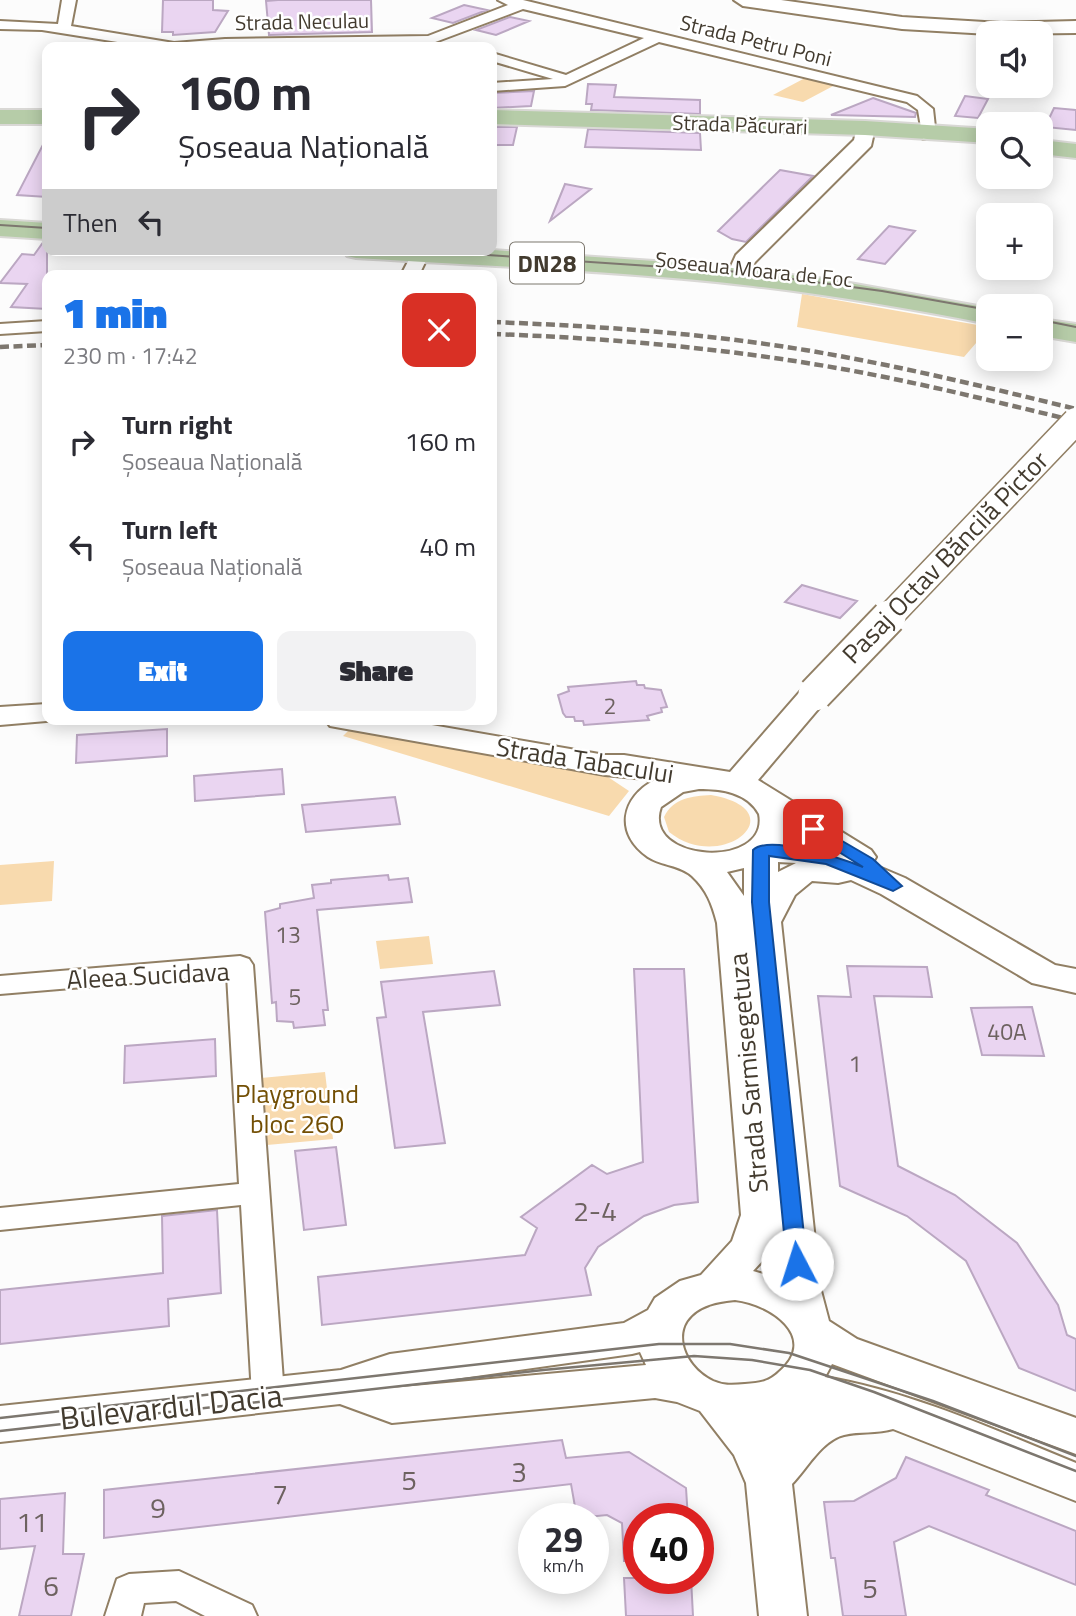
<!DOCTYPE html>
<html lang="en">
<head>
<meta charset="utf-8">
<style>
	body { margin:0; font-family:"Titillium Web",sans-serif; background:#f2f2f3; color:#2b2b33; height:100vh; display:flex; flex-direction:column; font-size:26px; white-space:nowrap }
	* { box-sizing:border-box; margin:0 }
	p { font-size:23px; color:#7c7c81 }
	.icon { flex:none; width:38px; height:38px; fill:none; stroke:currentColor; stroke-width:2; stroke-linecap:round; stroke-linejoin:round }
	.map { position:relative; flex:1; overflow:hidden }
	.sheet { position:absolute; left:42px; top:270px; width:455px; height:455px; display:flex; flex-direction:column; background:#fff; border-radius:14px; box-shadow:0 4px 18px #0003 }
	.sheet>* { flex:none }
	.guide { position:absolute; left:42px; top:42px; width:455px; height:214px; border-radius:14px; box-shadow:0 4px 18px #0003; background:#fff; color:#2b2b33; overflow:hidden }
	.controls { position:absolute; left:976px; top:21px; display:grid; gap:14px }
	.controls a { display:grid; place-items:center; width:77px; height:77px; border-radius:14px; background:#fff; box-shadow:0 4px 18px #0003; font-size:35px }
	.speed { position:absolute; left:518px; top:1503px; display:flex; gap:14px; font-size:35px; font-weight:700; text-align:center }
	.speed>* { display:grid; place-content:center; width:91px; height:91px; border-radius:50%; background:#fff; box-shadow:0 4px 18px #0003; line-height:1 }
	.speed small { font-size:18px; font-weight:400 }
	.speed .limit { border:10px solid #d22; background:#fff; color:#111 }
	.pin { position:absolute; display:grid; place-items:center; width:60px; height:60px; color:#fff; margin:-30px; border-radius:14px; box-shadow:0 4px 10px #0006 }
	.me { position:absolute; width:77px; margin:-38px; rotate:355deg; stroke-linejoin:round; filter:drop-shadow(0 0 5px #0008) }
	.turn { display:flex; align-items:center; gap:24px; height:147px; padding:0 21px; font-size:32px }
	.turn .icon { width:91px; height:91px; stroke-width:2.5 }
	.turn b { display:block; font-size:49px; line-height:60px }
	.then { display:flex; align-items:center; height:66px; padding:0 21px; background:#0003; gap:14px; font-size:26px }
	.round { display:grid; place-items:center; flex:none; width:74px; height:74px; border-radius:14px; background:#f2f2f3 }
	.headline { display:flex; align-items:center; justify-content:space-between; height:119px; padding:0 21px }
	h1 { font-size:42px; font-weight:800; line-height:52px; color:#1a73e8 }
	.primary-button { display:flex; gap:14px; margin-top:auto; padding:14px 21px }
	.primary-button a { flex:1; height:80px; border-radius:14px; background:#1a73e8; color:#fff; font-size:28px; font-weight:800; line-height:80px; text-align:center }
	.primary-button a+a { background:#f2f2f3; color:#2b2b33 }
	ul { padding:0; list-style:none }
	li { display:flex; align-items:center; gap:21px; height:105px; padding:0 21px }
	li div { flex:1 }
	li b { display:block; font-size:26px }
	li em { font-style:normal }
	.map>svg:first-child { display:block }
	.green { fill:#f8daae }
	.building { fill:#ead5f1; stroke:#bba7c2; stroke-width:2 }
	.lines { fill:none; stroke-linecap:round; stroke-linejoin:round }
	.street-casing { stroke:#917f64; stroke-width:4 }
	.secondary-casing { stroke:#917f64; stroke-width:4 }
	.primary-casing { stroke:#d9d8d5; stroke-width:4 }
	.street { fill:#fff; fill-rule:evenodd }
	.secondary { fill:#fff; fill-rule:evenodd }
	.primary { fill:#b6cca8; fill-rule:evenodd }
	.tram-far1 { stroke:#7d776f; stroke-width:2 }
	.tram { stroke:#7d776f; stroke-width:2.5 }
	.rail { stroke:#7d776f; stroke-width:4.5; stroke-dasharray:9 4.5; stroke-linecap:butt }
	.secondary-bridge-far1-casing { stroke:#917f64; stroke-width:29; stroke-linecap:butt }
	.secondary-bridge-casing { stroke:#917f64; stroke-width:37; stroke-linecap:butt }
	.secondary-bridge-far1 { stroke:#fff; stroke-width:26 }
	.secondary-bridge { stroke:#fff; stroke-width:33 }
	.route { fill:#1a73e8; stroke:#114b97; stroke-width:2 }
	.labels { text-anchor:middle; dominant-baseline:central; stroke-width:5; stroke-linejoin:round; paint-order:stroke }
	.far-street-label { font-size:21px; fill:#433b2f; stroke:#fff }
	.number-label { font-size:23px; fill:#6d6260 }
	.shield { fill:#fff; stroke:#7b766d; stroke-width:2 }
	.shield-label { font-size:24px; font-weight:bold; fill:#433b2f }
	.street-label { font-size:26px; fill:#433b2f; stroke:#fff }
	.park-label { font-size:26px; fill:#734f04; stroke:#fff }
	.near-number-label { font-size:28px; fill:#6d6260 }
	.near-street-label { font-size:32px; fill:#433b2f; stroke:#fff }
</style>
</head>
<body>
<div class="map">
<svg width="1076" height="1616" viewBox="0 0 1076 1616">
	<rect width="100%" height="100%" fill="#fcfcfc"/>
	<path class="green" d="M805 78 835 85 803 102 773 95Z
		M802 294 989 327V328L964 357 797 327Z
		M350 729 605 775 629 791 609 816 343 736Z
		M711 795C797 810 723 875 669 832L664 817C673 798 692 796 711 795Z
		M54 861 52 901 0 905V865Z
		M429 936 433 964 380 969 376 941Z
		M325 1072 333 1139 267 1145 261 1078Z"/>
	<path class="building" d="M163 0H213V10L228 11 215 32 173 35V32H162Z
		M278 0H371L372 32 269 35 266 1Z
		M464 5 487 10 453 23 432 18Z
		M510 17 529 21 496 35 476 30Z
		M588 84 616 85 614 97 700 100V114L591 110 592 104H586Z
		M534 91 531 106 492 108V93Z
		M965 96 988 99 978 118 955 116Z
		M873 98 916 113 915 117 831 115Z
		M1054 108 1076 110V130L1045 127Z
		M492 127H517L513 145H492Z
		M588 129 700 133 701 150 585 147Z
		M47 137V197L17 195Z
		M780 170 813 176 746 242 732 239 718 231Z
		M565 184 591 189 550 221Z
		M889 226 915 231 885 264 858 259Z
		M44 241H47V309L11 307 27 284 0 283 22 254 34 255Z
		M802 585 857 601 840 618 785 602Z
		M636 681 637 685H644L645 688 661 690 667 707 661 708 662 712 647 716 649 720 584 725 583 721H575L574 717H566L563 713 558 695 569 691 568 687Z
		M167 729V756L76 763 77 735Z
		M282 769 284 794 195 801 194 776Z
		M395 797 400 824 306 832 302 805Z
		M388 875 389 880 408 878 412 902 317 910 328 1010H323L325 1025 294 1028 293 1022 277 1021 276 1002 272 1003 265 912 280 908V904L314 898 312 885 331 883V880Z
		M847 966 927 967 932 997 874 996 898 1166 955 1195 1017 1243 1058 1305 1067 1335 1076 1339V1391L1019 1368 966 1261 907 1216 840 1186 818 996 851 997Z
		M634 969H684L698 1202 674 1205 644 1216 598 1247 585 1268 591 1295 322 1325 318 1277 525 1255 537 1228 521 1217 592 1165 607 1174 643 1162Z
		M494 971 500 1005 423 1012 445 1143 395 1148 377 1018 386 1017 381 982Z
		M1032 1007 1044 1056 982 1055 971 1008Z
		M215 1039 216 1076 124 1083 125 1046Z
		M336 1147 346 1225 304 1230 295 1151Z
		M217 1210 221 1293 168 1299 169 1326 0 1344V1290L163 1273 162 1216Z
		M562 1440 566 1458 629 1452 686 1488 688 1519H639V1561H624L622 1523 607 1515 577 1518 571 1484 104 1538V1490Z
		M906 1457 989 1490 986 1495 1076 1531V1585L929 1526 894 1542 906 1616H843L835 1558H831L824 1502 854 1501 896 1478Z
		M65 1493 63 1554H84L71 1616H19L35 1546 0 1549V1499Z
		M624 1578H691L693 1616H626Z"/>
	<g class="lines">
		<defs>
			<path id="street" d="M62 0H76L71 26 174 43 225 39 428 36 508 5 498 0H523L917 96 933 109 936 136 933 139H923L918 110 907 102 659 42 565 86 492 91V83L553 79 492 61V53L566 75 644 38 523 9 430 44 149 47 42 30 0 29V21L58 24Z
				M414 250H431L419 275H401Z
				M47 321V331L0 334V324Z
				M240 956 249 959 253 965 284 1395 279 1404 268 1408 257 1404 252 1395 241 1205 0 1230V1208L239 1184 227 975 0 994V976Z
				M179 1571 252 1605 257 1616H205L176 1601 144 1603 141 1616H105L117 1579 129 1574Z"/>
			<path id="secondary" d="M734 0H781L902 17 1001 23 1076 21V33L989 34 902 29 743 6Z
				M865 122 872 124 875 128 871 146 755 262 746 282H730L726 277 736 255 854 140 858 124Z
				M815 685 826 687 831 694 758 780 871 850 876 857 872 864 905 878 1055 965 1076 969V993L1032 983 881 894 851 880 838 883 812 881 795 895 781 922 820 1287 829 1321 857 1339 1076 1418V1454L832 1364 825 1377C912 1392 995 1430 1076 1463V1501L893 1429C876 1434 860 1431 844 1435 822 1440 806 1470 792 1484L807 1616H759L746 1483 734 1455 700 1411 677 1402 655 1398 392 1423 340 1404 0 1442V1406L341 1370 390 1354 624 1323 648 1310 655 1298 680 1281 701 1275 732 1241 741 1215 717 923C712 904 707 890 692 876 680 865 662 866 648 857 614 834 621 797 655 780L605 775 341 728 330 726 325 719H397L605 755H624L730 772 804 687ZM699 789C721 789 747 792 759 814 770 870 641 863 661 807L683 792ZM793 831 820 847 787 842ZM778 862 796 863 778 872ZM744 868V896L727 872ZM774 1238 777 1278 753 1271 765 1258ZM735 1300C770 1304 820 1337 779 1372 769 1382 759 1383 745 1384 734 1385 724 1386 713 1381 680 1365 666 1320 709 1305 717 1302 726 1301 735 1300ZM640 1352 646 1365 391 1388 632 1354Z
				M47 704V719L58 720 0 725V707Z"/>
			<path id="primary" d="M0 110H47V124H0Z
				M492 110 865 121 989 129V143L865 135 492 124Z
				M1041 140 1076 144V158L1041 154Z
				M0 220 47 223V239L0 236Z
				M343 250H492L698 264 833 280 989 308V324C911 309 832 295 753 286 621 271 488 266 356 258L347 256Z
				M1041 319 1076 324V342L1041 336Z"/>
		</defs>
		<use href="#street" class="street-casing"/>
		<use href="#secondary" class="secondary-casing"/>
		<use href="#primary" class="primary-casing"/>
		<use href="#street" class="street"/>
		<use href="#secondary" class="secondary"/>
		<use href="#primary" class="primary"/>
		<path class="tram-far1" d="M0 225 47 228
			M413 250 740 272 882 291 989 310
			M1041 320 1076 327"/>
		<path class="tram" d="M0 1418 659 1344H730L789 1353 933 1401 1076 1456
			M0 1431 543 1370 694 1356 752 1360 810 1370 874 1392 1076 1471"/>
		<path class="rail" d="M492 322C597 326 702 333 805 350 896 365 986 387 1076 409
			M492 334C608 338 723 348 837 368 917 382 996 402 1076 421
			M0 347 47 345"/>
		<defs>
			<path id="secondary-bridge-far1" d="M887 619 1076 421"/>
			<path id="secondary-bridge" d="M815 694 889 617"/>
		</defs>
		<use href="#secondary-bridge-far1" class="secondary-bridge-far1-casing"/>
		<use href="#secondary-bridge" class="secondary-bridge-casing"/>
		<use href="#secondary-bridge-far1" class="secondary-bridge-far1"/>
		<use href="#secondary-bridge" class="secondary-bridge"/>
	</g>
	<path class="route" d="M813 824 873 859 902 886 893 891 826 864 769 856V902L807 1264 804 1269 797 1271 790 1269 787 1264 752 902 753 850C769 834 843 859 863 867L807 832 805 829 807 825Z"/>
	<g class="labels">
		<g class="far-street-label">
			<text transform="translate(302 21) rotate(-1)">Strada Neculau</text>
			<text transform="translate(756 40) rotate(14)">Strada Petru Poni</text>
			<text transform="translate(740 124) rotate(2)">Strada Păcurari</text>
			<text transform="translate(754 269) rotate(6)">Șoseaua Moara de Foc</text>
		</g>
		<g class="number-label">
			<text x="610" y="705">2</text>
			<text x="288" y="934">13</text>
			<text x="295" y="996">5</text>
			<text x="1007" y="1031">40A</text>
			<text x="855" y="1063">1</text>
		</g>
		<rect class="shield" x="510" y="242.5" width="74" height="41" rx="5"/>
		<g class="shield-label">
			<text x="547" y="263">DN28</text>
		</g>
		<g class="street-label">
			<text transform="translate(945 557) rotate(-46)">Pasaj Octav Băncilă Pictor</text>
			<text transform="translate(585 760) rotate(9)">Strada Tabacului</text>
			<text transform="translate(148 975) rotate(-3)">Aleea Sucidava</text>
			<text transform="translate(748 1073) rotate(-95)">Strada Sarmisegetuza</text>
		</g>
		<g class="park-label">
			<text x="297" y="1093">Playground<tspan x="297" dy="30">bloc 260</tspan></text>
		</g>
		<g class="near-number-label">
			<text x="595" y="1210">2-4</text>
			<text x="519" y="1471">3</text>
			<text x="409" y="1479">5</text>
			<text x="280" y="1493">7</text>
			<text x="158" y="1507">9</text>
			<text x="32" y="1521">11</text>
			<text x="51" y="1585">6</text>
			<text x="870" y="1587">5</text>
		</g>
		<g class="near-street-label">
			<text transform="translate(171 1406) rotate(-6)">Bulevardul Dacia</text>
		</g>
	</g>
</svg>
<div class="controls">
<a><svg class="icon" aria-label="sound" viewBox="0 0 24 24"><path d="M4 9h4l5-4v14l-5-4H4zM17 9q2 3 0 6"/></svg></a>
<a><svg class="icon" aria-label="search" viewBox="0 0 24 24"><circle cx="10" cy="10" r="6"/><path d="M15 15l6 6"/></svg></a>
<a>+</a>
<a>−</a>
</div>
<div class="speed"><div>29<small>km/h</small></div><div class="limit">40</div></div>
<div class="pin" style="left:813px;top:829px;background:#d93025"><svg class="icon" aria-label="arrive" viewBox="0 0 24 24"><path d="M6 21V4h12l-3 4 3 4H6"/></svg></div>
<svg class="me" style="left:797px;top:1264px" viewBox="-20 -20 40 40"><circle r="19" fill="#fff"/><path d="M0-13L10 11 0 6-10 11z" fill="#1a73e8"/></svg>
<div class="guide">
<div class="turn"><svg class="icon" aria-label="right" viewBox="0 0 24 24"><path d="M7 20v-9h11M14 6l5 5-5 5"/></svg><div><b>160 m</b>Șoseaua Națională</div></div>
<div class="then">Then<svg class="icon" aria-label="left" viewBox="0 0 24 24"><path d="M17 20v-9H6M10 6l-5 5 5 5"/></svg></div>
</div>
<section class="sheet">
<div class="headline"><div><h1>1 min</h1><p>230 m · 17:42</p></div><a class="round" style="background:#d93025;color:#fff"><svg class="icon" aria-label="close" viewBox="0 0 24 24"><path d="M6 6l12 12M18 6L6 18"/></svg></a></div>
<ul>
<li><svg class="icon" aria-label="right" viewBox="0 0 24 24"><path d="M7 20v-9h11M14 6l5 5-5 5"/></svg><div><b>Turn right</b><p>Șoseaua Națională</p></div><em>160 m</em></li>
<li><svg class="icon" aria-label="left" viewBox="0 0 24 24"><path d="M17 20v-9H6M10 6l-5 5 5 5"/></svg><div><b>Turn left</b><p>Șoseaua Națională</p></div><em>40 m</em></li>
</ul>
<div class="primary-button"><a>Exit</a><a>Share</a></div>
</section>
</div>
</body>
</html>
